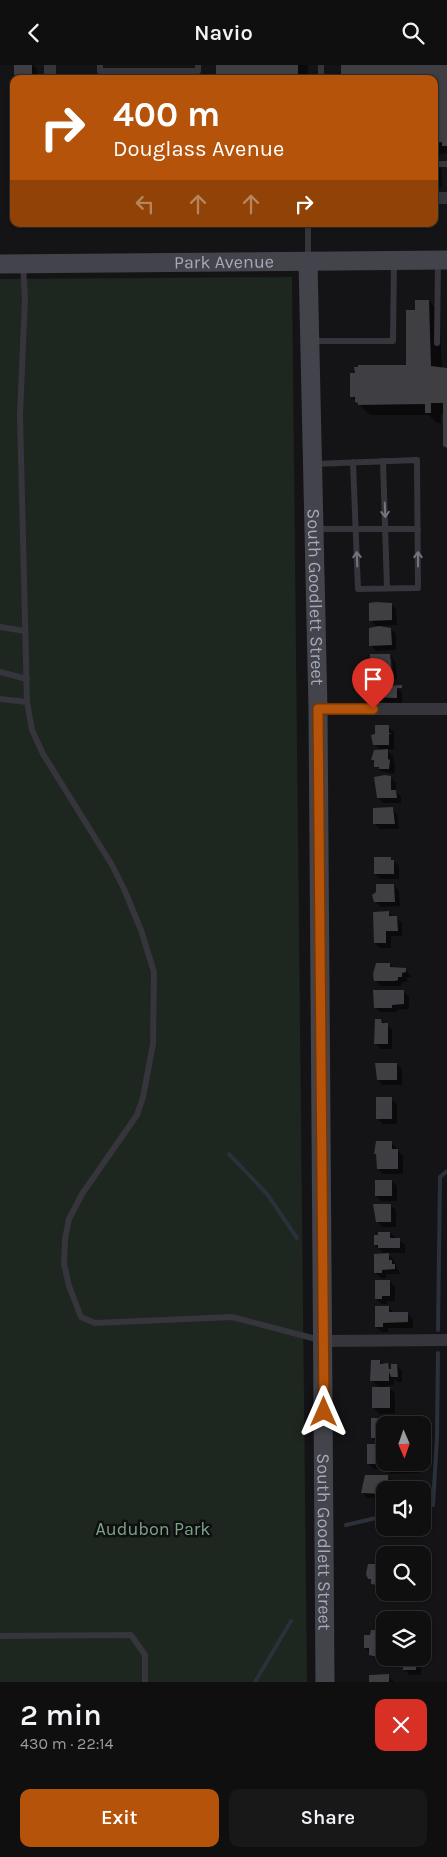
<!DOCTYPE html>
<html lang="en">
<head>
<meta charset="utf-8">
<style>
	body { margin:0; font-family:Karla,sans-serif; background:#181819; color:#f1f3f6; height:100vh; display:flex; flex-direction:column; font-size:19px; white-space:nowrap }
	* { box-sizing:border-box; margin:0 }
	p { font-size:16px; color:#9b9c9f }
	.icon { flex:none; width:28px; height:28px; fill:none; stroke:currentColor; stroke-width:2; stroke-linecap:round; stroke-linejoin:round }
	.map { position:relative; height:1617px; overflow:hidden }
	.panel { display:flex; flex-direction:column; background:#0f0f10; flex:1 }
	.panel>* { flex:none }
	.banner { position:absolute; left:10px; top:10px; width:428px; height:152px; border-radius:10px; box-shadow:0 1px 4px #0004,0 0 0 1px #2f2f30; background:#b45309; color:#fff; overflow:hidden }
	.needle { width:32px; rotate:178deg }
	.buttons { position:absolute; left:376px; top:1351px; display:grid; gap:10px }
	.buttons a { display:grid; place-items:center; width:55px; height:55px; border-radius:10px; background:#0f0f10; box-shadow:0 1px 4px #0004,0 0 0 1px #2f2f30; font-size:25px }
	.pin { position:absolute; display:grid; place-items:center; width:42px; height:42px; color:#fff; margin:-51px -21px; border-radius:50% 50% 50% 0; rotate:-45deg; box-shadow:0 0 5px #0007 }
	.pin .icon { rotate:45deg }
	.me { position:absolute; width:55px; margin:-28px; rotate:0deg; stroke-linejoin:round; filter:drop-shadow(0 0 4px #0008) }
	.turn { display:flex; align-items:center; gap:18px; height:105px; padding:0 20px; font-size:22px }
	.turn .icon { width:65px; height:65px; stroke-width:2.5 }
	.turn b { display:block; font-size:35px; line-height:42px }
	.lanes { display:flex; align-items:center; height:48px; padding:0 20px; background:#0003; justify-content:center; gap:25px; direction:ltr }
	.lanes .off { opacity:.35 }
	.round { display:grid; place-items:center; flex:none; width:52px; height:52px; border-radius:10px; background:#181819 }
	.headline { display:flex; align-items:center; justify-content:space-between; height:85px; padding:0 20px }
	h1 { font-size:30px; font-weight:600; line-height:38px }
	.cta { display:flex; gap:10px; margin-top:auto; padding:10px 20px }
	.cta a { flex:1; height:58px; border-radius:10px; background:#b45309; color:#fff; font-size:20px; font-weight:600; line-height:58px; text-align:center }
	.cta a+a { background:#181819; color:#f1f3f6 }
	header { display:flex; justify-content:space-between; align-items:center; height:65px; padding:0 20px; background:#0f0f10; font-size:22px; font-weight:600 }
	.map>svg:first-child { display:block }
	.green { fill:#1e2620 }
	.shadow { fill:#0007 }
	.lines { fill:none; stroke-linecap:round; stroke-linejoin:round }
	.stream { stroke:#2a313a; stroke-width:4 }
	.building { fill:#3e3e43 }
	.lane { stroke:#35353b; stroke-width:6 }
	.street { stroke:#35353b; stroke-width:12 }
	.secondary { stroke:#43444b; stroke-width:19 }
	.oneway { stroke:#73747f }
	.route-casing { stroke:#753606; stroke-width:12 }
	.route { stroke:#b45309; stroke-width:9 }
	.labels { text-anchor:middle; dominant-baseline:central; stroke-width:5; stroke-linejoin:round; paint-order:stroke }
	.street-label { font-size:18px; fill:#a5a8b7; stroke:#0f0f11 }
	.park-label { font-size:18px; fill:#7ba383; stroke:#0f0f11 }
</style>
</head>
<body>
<header><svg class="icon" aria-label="back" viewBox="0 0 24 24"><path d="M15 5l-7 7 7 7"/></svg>Navio<svg class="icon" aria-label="search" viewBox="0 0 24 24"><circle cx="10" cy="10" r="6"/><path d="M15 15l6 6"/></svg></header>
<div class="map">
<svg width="447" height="1617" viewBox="0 0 447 1617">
	<rect width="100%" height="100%" fill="#141416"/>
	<path class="green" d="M292 212 307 1617H0V214Z"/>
	<path class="shadow" d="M16 0H33L37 4V14H21L16 9Z
		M218 0H308V14H218Z
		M343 0H447V88L438 90V96L441 100 442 122H434V14Z
		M429 236 439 247 442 304H447V384L444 381V349H441V358H437L429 350H370L351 331 407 301 416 247Z
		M391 539 396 544 397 560 376 561 371 555Z
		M391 564 396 569V585L376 586 371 580Z
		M390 590 395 596 397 614H394L392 594H389L392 614H383L378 609V602L371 597Z
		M385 617 402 627V638L372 637 363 628Z
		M388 661 394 667V684L387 685 393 691 395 702 394 709 380 706 373 695 381 686 375 679Z
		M390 712 396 718V726L401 732V738H383L378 732Z
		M392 744 397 749 399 764H380L375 759Z
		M390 793 399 801V814H380L375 809Z
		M394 820 399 826 400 841 381 842 375 836Z
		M388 848 402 858V871H391V883H380L375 878Z
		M390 899 394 904H406L411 912H407V917H402L401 921H381L375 916Z
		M403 926 409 932V944L397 945V947H380L375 942Z
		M381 955 392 964V984H381L375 978Z
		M397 999 402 1004V1020H383L378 1015Z
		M391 1034 397 1039V1059H383L378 1054Z
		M391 1077 403 1091V1109H383L378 1104Z
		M392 1116 397 1121V1136H381L376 1130Z
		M390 1140 396 1145V1162H382L377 1156Z
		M390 1168 405 1180V1188H387L394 1195 400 1209H386V1213H381L375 1208 386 1190 375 1180Z
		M390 1216 395 1222V1236H387V1239H382L376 1234Z
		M389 1242 394 1248H407L413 1254V1263H388V1267H382L376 1262Z
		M379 1296 392 1304 397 1301 402 1306V1317H397L394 1313V1320L387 1321 395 1328V1348L379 1349 374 1343 373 1323H379L372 1315Z
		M378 1354 390 1360H385V1378H378L372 1373Z
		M382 1380 385 1383V1398L413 1399 419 1404V1408L391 1409 386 1404H374L369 1399Z
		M387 1411 393 1416 394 1425H385V1432L367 1433 362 1427Z
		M385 1501V1526L377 1524 369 1513Z
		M385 1567V1592H421V1610H410L404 1605V1598H383L370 1590 365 1582 371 1571Z
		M388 1611 394 1617H371Z"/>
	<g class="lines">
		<path class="stream" d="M229 1089 267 1129 297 1173
			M438 1265 440 1112 447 1106
			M422 1442 433 1440 437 1372 438 1288
			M346 1460 385 1451
			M255 1617 291 1556"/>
	</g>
	<path class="building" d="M14 0H32V9L14 10Z
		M216 0H298V14H216Z
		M341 0H447V81H442V77L434 78V14H341Z
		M415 235H429L431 301 447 303V383L443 381V338H431V348H425V339L358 340V338L355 337V332H350V308H355L354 302H358V300H406V245H415Z
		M376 537 392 538V555L369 556V538Z
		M379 561 391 563 392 580 369 581V563Z
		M370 589H390L392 609H377V597H370Z
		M386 615V621L402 620V623H397V633L365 632V629H362V622L365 621V616Z
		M375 660H389V668L392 669H389V680H373L371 670 375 669Z
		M388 684V694L390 695 389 704H379V702H374V695H371L374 685Z
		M385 710 391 711V725H396L397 733H377L374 712Z
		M393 742 395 759H373V743Z
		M374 792H391V795H394V809H374Z
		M376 819H394L395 837H374L372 830 376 827Z
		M389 846V851H397L398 866H386V878H374L373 847Z
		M376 898H390V902L406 903V907L402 908V912H398V915L395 916H374L373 909Z
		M373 925H404V939L392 940V943H374Z
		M375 954H381L382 958H388V979H374Z
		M375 998H397V1015H377Z
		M376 1032H392V1054H376Z
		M376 1076H392V1084H398V1104H377L376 1089H374Z
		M375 1115H392V1131H375Z
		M373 1139H391V1157H376Z
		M378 1167H390V1173H400V1183H378V1180H374V1170H378Z
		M389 1188V1195H392V1199H395V1204L382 1205V1208H374V1189Z
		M375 1215H390V1231H382V1234H375Z
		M375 1241H389V1247H408V1257L383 1258V1262H375Z
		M371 1295H380V1299L388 1298 389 1304H391V1299H397L398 1312H391L389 1307V1316H370Z
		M372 1322H390V1343H372Z
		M371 1353H379V1357H389V1360H385V1373H371Z
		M367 1379H383L385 1398H414V1403L384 1404V1399H367Z
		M365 1410H388L389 1425H385V1429L361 1428Z
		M368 1499H385V1506H382L383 1521 371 1519V1514H368L366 1509Z
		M371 1565H385V1594L369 1590V1583H364V1570H370Z
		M403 1592H416V1605H403Z
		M389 1609V1617H369V1610Z"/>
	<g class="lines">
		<path class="lane" d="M100 0V6H198V0
			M321 0V14
			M123 6V14
			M434 99H447
			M308 195V159
			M23 200 25 233 20 350 27 637 32 665 43 689 112 800 124 824 141 865 154 907 153 979 143 1032 137 1050 82 1129 69 1154 65 1174 64 1199 69 1221 81 1252 95 1258 232 1252 320 1275
			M312 276H393L394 197
			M437 278 438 197
			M383 396 387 523
			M314 399 417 395 418 523 358 524 353 397
			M316 464H418
			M0 562 25 566
			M0 607 27 614
			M0 634 27 637
			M0 1571 131 1570 145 1590V1617"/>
		<path class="street" d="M50 0V14
			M434 133H447
			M318 644H447
			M324 1276 447 1275"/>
		<g class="secondary">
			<path id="s1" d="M308 197 318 644 325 1617"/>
			<path id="s2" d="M0 199 447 195"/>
		</g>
	</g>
	<defs><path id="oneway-shaft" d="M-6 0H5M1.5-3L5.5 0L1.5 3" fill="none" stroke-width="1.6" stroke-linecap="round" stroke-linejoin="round" transform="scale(1.25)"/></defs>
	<g class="oneway">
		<use href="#oneway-shaft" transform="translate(385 445) rotate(88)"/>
		<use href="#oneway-shaft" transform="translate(357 494) rotate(-92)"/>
		<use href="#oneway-shaft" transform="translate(418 494) rotate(-90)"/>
	</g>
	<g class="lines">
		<defs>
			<path id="route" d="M324 1347 318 644H373"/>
		</defs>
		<use href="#route" class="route-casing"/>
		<use href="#route" class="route"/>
	</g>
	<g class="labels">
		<g class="street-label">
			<text stroke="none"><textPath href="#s2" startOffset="224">Park Avenue</textPath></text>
			<text stroke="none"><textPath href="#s1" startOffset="335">South Goodlett Street</textPath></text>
			<text stroke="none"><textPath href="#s1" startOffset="1280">South Goodlett Street</textPath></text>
		</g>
		<g class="park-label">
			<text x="153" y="1464">Audubon Park</text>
		</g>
	</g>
</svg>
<div class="buttons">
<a><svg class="needle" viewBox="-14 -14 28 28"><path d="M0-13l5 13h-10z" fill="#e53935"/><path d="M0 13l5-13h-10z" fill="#9b9c9f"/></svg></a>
<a><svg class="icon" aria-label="sound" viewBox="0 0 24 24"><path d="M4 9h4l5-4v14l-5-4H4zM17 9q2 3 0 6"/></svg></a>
<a><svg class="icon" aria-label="search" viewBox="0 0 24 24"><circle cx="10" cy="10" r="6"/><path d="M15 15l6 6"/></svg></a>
<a><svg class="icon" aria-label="layers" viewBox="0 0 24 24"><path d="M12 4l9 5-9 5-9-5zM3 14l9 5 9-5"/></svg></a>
</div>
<div class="pin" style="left:373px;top:644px;background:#d93025"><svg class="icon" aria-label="arrive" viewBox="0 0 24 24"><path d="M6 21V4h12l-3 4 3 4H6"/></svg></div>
<svg class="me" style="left:324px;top:1347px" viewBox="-20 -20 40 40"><path d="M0-17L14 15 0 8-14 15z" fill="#b45309" stroke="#fff" stroke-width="4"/></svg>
<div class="banner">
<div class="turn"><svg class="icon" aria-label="right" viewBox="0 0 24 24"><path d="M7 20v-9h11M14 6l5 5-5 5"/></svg><div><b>400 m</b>Douglass Avenue</div></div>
<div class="lanes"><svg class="icon off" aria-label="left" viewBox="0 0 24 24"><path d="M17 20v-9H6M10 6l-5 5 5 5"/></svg><svg class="icon off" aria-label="ahead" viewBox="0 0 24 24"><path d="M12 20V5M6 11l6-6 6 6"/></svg><svg class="icon off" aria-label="ahead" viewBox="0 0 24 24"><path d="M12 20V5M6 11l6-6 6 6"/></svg><svg class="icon" aria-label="right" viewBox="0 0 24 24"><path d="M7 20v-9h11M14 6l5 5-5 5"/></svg></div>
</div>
</div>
<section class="panel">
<div class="headline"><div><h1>2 min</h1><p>430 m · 22:14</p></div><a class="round" style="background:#d93025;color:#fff"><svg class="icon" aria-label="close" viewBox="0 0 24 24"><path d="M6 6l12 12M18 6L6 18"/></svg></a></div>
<div class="cta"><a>Exit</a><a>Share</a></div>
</section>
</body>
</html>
